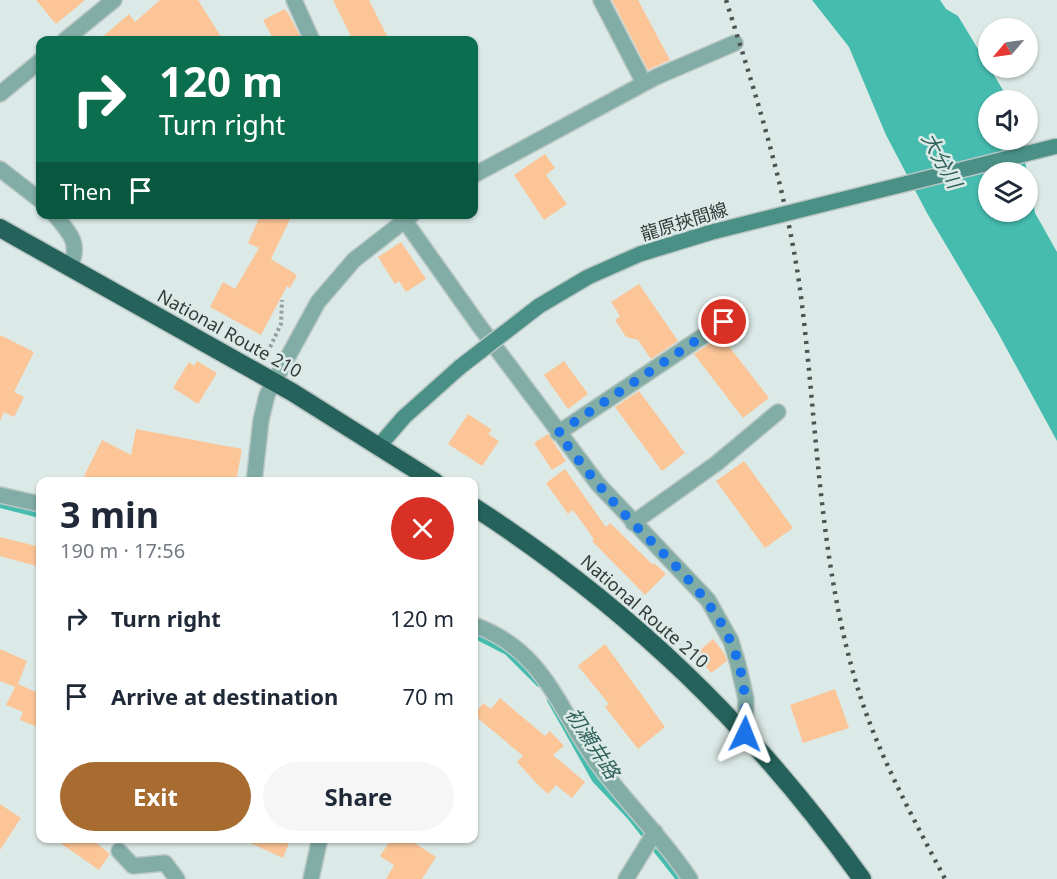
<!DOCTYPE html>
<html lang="en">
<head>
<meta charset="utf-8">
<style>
	body { margin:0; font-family:"Noto Sans","Noto Sans JP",sans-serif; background:#f6f6f7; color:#1f2937; height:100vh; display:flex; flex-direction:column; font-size:22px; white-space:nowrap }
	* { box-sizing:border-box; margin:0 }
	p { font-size:20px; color:#747a83 }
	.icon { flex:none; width:33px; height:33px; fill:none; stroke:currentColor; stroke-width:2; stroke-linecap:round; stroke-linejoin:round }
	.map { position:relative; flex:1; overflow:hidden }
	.details { position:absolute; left:36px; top:477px; width:442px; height:366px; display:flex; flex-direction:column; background:#fff; border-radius:12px; box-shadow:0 2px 4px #0004 }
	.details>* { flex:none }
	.hud { position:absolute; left:36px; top:36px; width:442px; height:183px; border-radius:12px; box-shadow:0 2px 4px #0004; background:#0b6e4f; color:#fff; overflow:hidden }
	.needle { width:39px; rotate:241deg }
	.tools { position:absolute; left:978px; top:18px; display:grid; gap:12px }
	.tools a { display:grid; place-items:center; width:60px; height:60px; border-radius:50%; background:#fff; box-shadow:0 2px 4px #0004; font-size:30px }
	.pin { position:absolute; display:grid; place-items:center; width:51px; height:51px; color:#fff; margin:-26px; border:3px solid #fff; border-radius:50%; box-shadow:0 2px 6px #0007 }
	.me { position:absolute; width:66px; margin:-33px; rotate:2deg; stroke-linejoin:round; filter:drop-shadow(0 0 4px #0008) }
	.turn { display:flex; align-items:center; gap:21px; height:126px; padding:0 24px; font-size:27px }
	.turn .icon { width:78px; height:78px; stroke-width:2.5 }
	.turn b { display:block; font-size:42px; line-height:51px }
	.then { display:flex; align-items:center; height:57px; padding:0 24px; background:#0003; gap:12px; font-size:22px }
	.round { display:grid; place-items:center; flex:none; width:63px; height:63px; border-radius:32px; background:#f6f6f7 }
	.summary { display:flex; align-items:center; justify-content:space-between; height:102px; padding:0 24px }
	h1 { font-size:36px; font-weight:700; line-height:45px }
	.action { display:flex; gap:12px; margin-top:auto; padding:12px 24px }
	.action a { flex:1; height:69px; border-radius:36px; background:#a86b30; color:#fff; font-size:24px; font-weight:700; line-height:69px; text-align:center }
	.action a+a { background:#f6f6f7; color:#1f2937 }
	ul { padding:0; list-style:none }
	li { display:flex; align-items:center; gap:18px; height:78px; padding:0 24px }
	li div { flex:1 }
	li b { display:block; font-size:22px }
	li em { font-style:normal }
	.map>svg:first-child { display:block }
	.water { fill:#45bcae }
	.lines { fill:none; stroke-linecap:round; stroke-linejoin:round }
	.stream { stroke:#45bcae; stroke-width:6 }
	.building { fill:#fbc597 }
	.street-casing { stroke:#bac7c4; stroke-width:18 }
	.secondary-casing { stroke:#bac7c4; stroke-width:18 }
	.highway-casing { stroke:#bac7c4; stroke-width:21 }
	.path { stroke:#95a09e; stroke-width:4; stroke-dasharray:3 3; stroke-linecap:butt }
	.street { stroke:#81ada6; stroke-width:15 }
	.secondary { stroke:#4a9087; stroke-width:15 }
	.highway { stroke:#25625b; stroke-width:18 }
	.rail { stroke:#4c5452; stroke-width:4.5; stroke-dasharray:3 6; stroke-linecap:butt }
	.secondary-bridge-casing { stroke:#bac7c4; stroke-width:18; stroke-linecap:butt }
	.secondary-bridge { stroke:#4a9087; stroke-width:15 }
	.route { stroke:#1a73e8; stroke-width:10; stroke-dasharray:0 18 }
	.labels { text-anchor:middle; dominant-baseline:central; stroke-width:5; stroke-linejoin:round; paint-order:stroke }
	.street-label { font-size:18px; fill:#343a39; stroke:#dceae7 }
	.water-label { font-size:20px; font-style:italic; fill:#30625b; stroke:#dceae7 }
</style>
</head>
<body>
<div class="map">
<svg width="1057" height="879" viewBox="0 0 1057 879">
	<rect width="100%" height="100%" fill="#dceae7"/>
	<path class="water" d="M812 0H940L946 9 958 16 1009 100H988V140H1021L1027 172H988V212H1028V173L1035 213 1057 252V441L997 331 927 213 886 135 849 47Z"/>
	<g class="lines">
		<path class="stream" d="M0 505 40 515
			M474 635 507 652 539 684
			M550 700 595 780 630 817 679 879"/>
	</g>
	<path class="building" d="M36 0H85L56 24Z
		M160 0H198L223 40H99L129 14 135 22Z
		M333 0H369L389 40H353Z
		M612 0H638L670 60 648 70Z
		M285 9 289 15 302 40H274L263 20Z
		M545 154 555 168 546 175 567 204 544 220 514 175Z
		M278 214 291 217 271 259 297 275 290 288 287 286 261 335 210 307 223 282 235 289 259 248 248 243 260 216 264 218 265 215 275 220Z
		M401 242 426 279 406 292 399 281 395 284 378 257Z
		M639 284 678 341 651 359 638 340 626 337 615 320 620 316 611 302Z
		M0 335 34 352 14 392 24 397 14 417 4 412 0 421Z
		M721 336 769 398 743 418 694 354Z
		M197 361 217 373 198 404 173 388 189 362 194 366Z
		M564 361 588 394 568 409 544 375Z
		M639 391 685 453 662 471 615 407Z
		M468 414 492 430 488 434 499 441 482 466 448 444Z
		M136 429 242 449 236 482H81L102 440 131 455Z
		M548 434 566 461 552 470 534 443Z
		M744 461 793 528 765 548 716 481Z
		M565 469 606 527 610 523 653 565 654 563 666 574 645 595 592 541 594 539 573 510 568 514 546 483Z
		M0 537 40 547V567L0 556Z
		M713 639 724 653 727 661 711 673 695 654Z
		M605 644 665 727 638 749 605 707 609 704 578 666Z
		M0 649 27 661 18 684 40 694V728L20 720 23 712 6 705 15 687 0 681Z
		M835 689 849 728 803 743 790 705Z
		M500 698 545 736 550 731 564 746 553 755 585 782 572 798 556 785 548 794 538 785 517 762 523 756 474 715 483 703 491 709Z
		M0 804 21 818 0 850Z
		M53 838H90L110 854 99 870Z
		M239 838H291L283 858Z
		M392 838H407L436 857 422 879H386L394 865 380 856Z"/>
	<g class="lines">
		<defs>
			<path id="street" d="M294 0 312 40
				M601 0 644 83
				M65 40 114 0
				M0 94 40 61
				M0 169 40 200
				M474 175 656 77 735 43
				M54 214C70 233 81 243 70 267
				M400 214 478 324 598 484 708 600 731 641 738 664 746 699 745 734
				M558 433 724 322
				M254 482 261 420 267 395 318 302 354 260 413 214
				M0 495 40 504
				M633 523 717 463 778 412
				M474 625C547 651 559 713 601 768 629 806 664 839 690 879
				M119 851 133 866 165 863 177 879
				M311 879 320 838
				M626 879 655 832"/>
			<path id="secondary" d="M379 446 404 417 460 367"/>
			<path id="highway" d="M0 228 292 392 435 482
				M474 507C631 609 752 726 862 879"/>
		</defs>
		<use href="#street" class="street-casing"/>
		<use href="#secondary" class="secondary-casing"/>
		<use href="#highway" class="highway-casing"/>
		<path class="path" d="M265 358 281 324 282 300"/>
		<use href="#street" class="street"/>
		<use href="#secondary" class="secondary"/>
		<use href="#highway" class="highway"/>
		<path class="rail" d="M726 0C756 95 786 189 800 289 817 418 818 552 855 679 875 749 911 814 945 879"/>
		<defs>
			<path id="secondary-bridge" d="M460 367 539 306 588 277 640 254 712 232 1057 146"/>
		</defs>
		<use href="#secondary-bridge" class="secondary-bridge-casing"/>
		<use href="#secondary-bridge" class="secondary-bridge"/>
	</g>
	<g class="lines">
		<path class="route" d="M724 322 558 433C581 464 605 494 631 521 697 588 752 631 745 734"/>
	</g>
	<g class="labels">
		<g class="street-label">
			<text transform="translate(684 221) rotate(-17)">龍原挾間線</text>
			<text transform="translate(230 333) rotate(29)">National Route 210</text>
			<text transform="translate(645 611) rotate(41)">National Route 210</text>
		</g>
		<g class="water-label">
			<text transform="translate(942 160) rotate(61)">大分川</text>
			<text transform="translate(593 743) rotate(57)">初瀬井路</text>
		</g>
	</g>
</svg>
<div class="tools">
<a><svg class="needle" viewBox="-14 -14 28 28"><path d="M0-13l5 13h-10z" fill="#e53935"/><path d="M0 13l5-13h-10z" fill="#747a83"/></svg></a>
<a><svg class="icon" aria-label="sound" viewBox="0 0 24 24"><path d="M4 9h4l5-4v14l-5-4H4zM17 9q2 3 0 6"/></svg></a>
<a><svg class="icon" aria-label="layers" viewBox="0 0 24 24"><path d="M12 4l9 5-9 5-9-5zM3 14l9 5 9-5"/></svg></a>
</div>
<div class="pin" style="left:724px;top:322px;background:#d93025"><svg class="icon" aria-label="arrive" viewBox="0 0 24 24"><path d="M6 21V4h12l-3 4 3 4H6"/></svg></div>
<svg class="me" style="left:745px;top:734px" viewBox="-20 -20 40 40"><path d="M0-17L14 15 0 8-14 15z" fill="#1a73e8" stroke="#fff" stroke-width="4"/></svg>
<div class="hud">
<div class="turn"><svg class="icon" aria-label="right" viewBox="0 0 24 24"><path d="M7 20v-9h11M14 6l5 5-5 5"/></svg><div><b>120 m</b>Turn right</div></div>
<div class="then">Then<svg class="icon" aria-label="arrive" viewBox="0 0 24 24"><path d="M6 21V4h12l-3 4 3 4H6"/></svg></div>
</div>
<section class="details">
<div class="summary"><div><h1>3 min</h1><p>190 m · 17:56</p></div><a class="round" style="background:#d93025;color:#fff"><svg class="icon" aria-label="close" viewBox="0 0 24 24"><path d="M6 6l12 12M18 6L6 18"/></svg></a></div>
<ul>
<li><svg class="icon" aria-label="right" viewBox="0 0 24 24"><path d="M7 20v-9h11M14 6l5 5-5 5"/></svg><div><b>Turn right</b></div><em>120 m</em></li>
<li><svg class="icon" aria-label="arrive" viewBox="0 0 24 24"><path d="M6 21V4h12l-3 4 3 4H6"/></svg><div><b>Arrive at destination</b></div><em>70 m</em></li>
</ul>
<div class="action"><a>Exit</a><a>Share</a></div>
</section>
</div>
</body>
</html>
